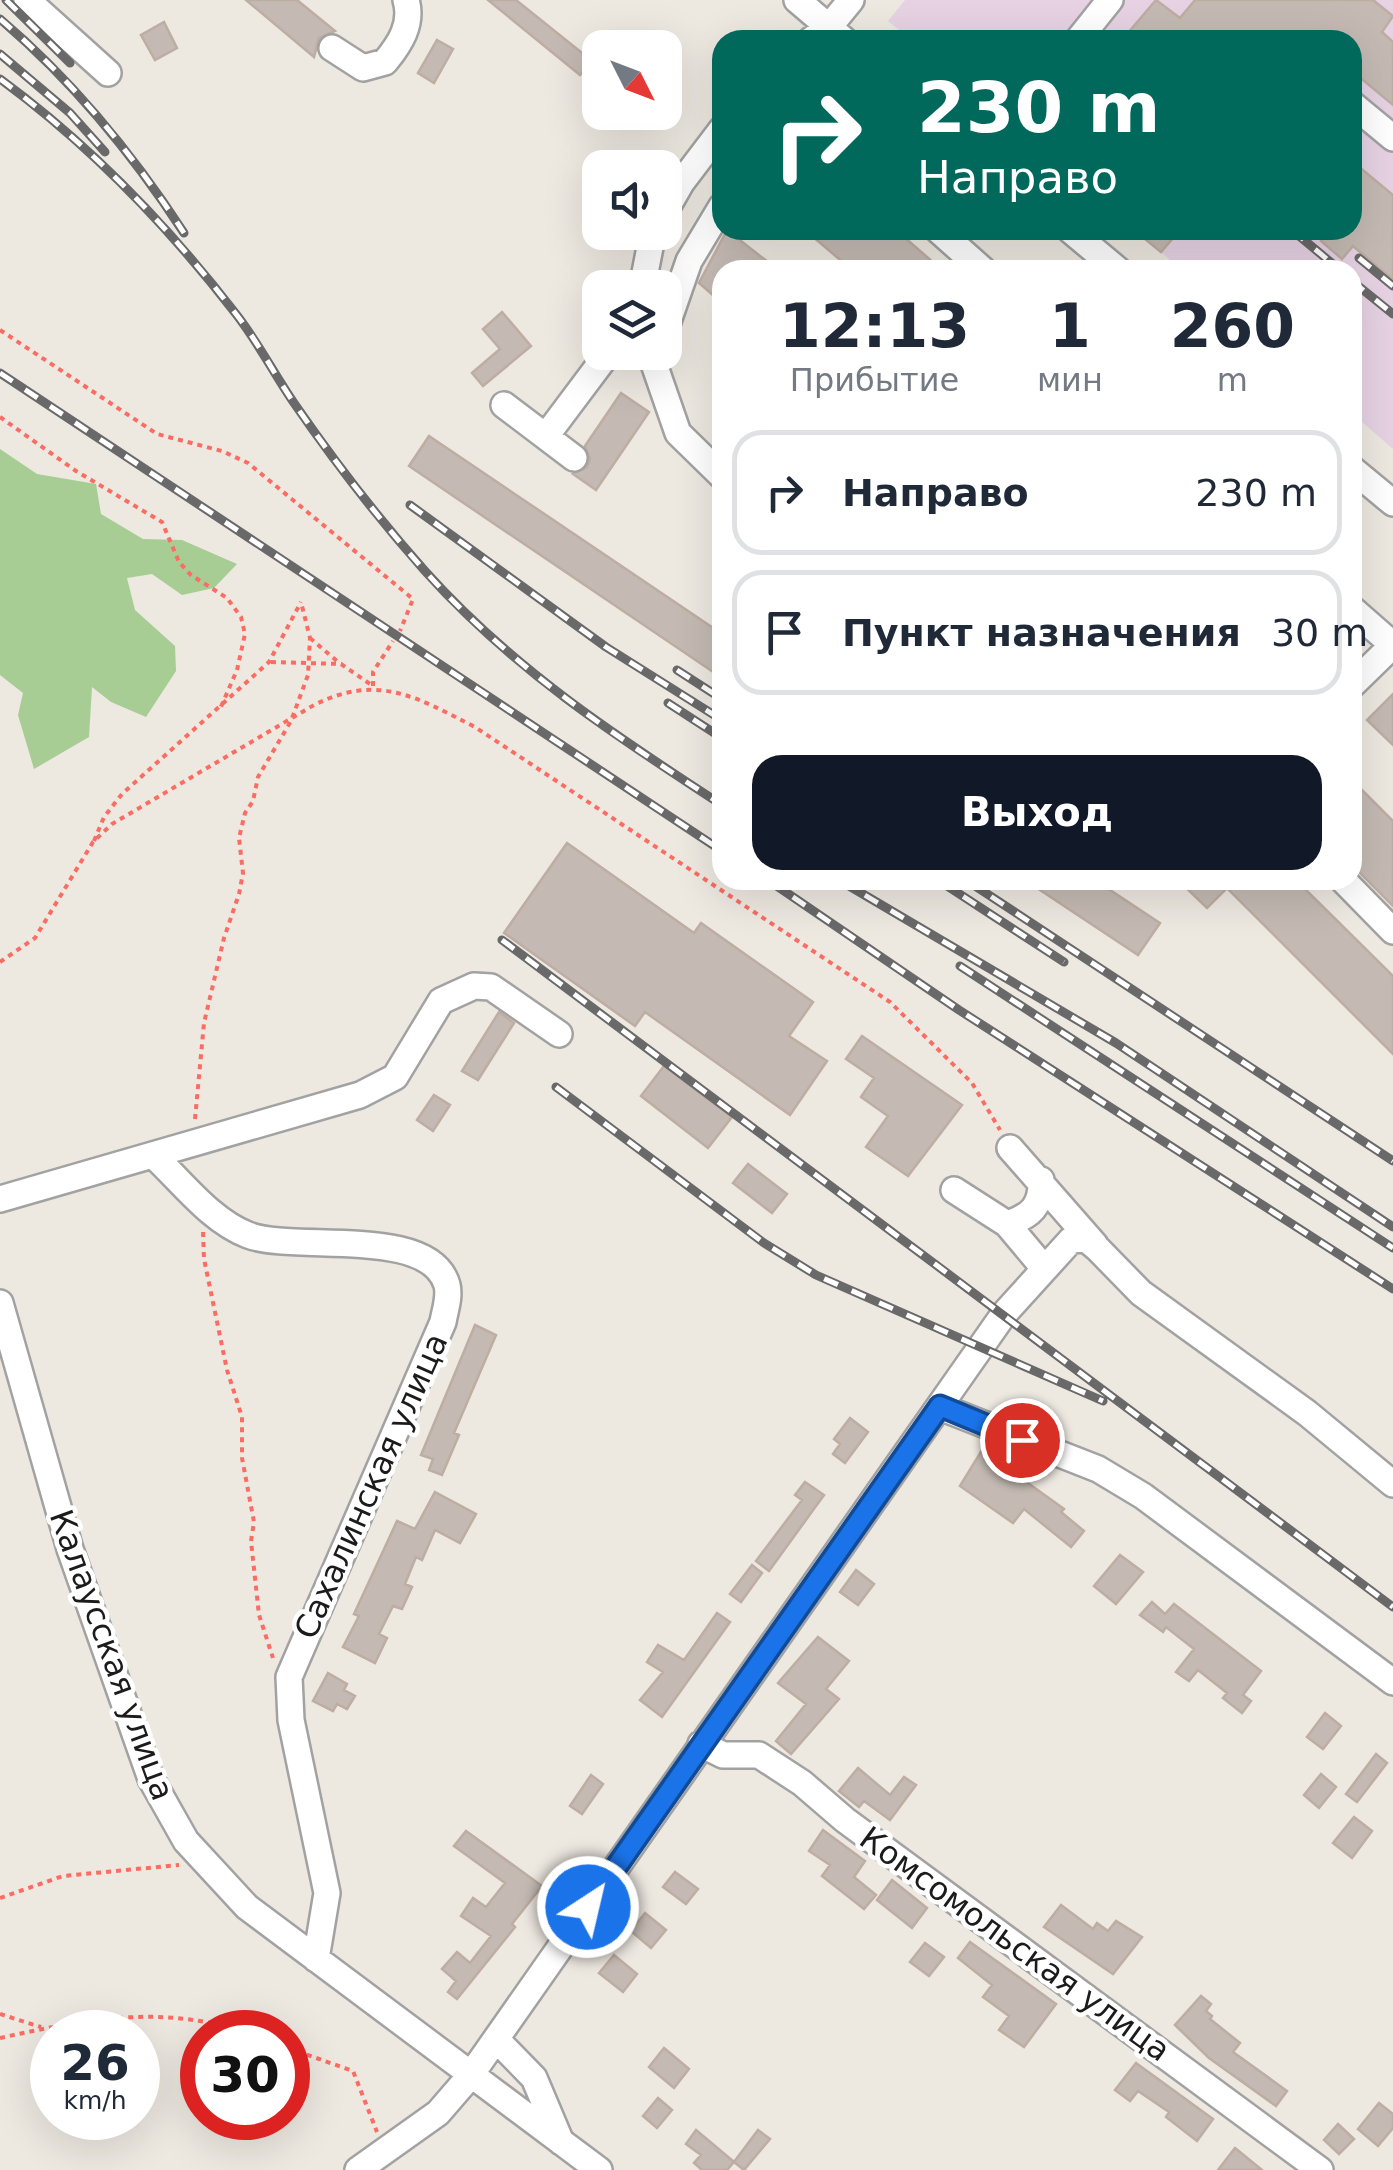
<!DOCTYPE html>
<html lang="ru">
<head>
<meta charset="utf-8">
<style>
	body { margin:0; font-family:"DejaVu Sans",sans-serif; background:#f2f2f3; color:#1f2937; height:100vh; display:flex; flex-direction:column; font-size:38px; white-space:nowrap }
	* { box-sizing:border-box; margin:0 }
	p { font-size:32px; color:#747a83 }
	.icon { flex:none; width:55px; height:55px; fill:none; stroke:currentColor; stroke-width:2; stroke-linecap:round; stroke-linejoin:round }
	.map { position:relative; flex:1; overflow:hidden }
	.panel { position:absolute; left:712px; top:260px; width:650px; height:630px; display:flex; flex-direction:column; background:#fff; border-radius:30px; box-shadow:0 10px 40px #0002 }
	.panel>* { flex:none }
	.banner { position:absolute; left:712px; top:30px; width:650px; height:210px; border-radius:30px; box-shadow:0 10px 40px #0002; background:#00695c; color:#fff; overflow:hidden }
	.needle { width:65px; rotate:132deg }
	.fabs { position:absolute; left:582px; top:30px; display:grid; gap:20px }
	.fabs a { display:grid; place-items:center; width:100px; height:100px; border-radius:20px; background:#fff; box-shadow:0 10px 40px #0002; font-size:50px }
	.speed { position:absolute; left:30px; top:2010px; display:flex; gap:20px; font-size:50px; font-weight:700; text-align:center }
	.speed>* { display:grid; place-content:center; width:130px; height:130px; border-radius:50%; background:#fff; box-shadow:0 10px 40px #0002; line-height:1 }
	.speed small { font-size:25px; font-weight:400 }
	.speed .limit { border:15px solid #d22; background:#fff; color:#111 }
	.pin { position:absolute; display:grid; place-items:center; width:85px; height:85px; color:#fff; margin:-42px; border:5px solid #fff; border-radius:50%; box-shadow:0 2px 10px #0007 }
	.me { position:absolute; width:110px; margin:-55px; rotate:35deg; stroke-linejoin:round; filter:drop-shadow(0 0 8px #0008) }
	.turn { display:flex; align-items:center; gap:35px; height:210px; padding:0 40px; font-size:45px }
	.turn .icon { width:130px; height:130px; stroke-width:2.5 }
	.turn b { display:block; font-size:70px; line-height:85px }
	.eta { display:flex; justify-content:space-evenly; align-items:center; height:170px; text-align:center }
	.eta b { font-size:60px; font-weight:600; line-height:70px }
	.cta { display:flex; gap:20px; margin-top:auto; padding:20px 40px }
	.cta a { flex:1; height:115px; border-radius:30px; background:#111827; color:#fff; font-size:40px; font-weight:600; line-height:115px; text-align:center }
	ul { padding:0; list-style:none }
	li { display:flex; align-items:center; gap:30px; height:125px; margin:0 20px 15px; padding:0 20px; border:5px solid #e0e1e3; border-radius:30px }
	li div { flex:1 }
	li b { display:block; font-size:38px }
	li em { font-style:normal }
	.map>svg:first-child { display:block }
	.industrial { fill:#e6d2e3 }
	.forest { fill:#a7cd94 }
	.building { fill:#c4bab3; stroke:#beada2; stroke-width:2.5 }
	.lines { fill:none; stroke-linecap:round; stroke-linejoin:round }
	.minor-casing { stroke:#a2a2a2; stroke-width:30 }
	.path { stroke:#fb6c63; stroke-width:4; stroke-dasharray:5 5; stroke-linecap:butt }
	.minor { stroke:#fff; stroke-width:25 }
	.rail-casing { stroke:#696969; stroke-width:9 }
	.rail { stroke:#fff; stroke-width:5; stroke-dasharray:15; stroke-linecap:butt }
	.route-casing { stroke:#114b97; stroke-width:25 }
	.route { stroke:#1a73e8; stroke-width:18 }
	.labels { text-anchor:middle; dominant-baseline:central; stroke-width:9; stroke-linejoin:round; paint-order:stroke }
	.street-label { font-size:32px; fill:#1b1b1b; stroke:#fff }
</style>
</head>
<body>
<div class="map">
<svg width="1393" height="2170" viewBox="0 0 1393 2170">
	<rect width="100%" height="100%" fill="#ede8e0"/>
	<path class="industrial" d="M905 0H1393V449L1353 414 1352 270H1182L1135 230H1352V40H912L888 21Z"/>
	<path class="forest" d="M0 449 37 474 96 484 101 514 143 539 182 540 237 564 214 588 182 595 152 574 127 578 135 610 175 646 176 671 146 717 111 702 92 687 89 737 34 769 18 715 23 693 0 675Z"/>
	<path class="building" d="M246 0H297L335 31 319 38 314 57Z
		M488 0H516L592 61 580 75Z
		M1156 0 1180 18 1195 0H1373L1393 16 1382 32 1393 42V105L1352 71V40H1122Z
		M164 22 177 48 155 60 141 35Z
		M437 40 453 49 434 83 418 73Z
		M1352 161 1393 195V280L1353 246 1342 259 1321 241 1331 230H1352Z
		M727 230 778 270H722V303L699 283Z
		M805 230H896L942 270H852Z
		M1134 230H1180L1161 252Z
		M502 312 531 346 483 386 472 373 500 349 483 329Z
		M621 393 649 412 596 490 573 474 587 467 590 459 585 446Z
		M429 436 722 634V678L409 466Z
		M1393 694V745L1367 720Z
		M1352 780 1393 821V906L1352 865Z
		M567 843 694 933 701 923 813 1002 789 1036 827 1061 790 1115 645 1012 635 1026 504 933Z
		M1025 880H1095L1160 923 1138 955Z
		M1178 880H1296L1393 976V1054L1227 888 1207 908Z
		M499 1012 514 1023 478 1080 462 1071Z
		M862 1036 962 1105 908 1176 866 1147 888 1116 861 1097 874 1078 846 1059Z
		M664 1066 732 1117 708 1148 641 1096Z
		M434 1095 450 1105 433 1131 417 1120Z
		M748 1164 787 1194 772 1213 733 1183Z
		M475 1325 496 1335 454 1433 459 1435 442 1475 429 1470 433 1459 421 1455Z
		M850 1418 868 1432 845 1463 833 1454 840 1444 834 1439Z
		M982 1450 1064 1509 1061 1512 1084 1531 1071 1547 1024 1509 1013 1523 960 1486Z
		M805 1482 824 1495 769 1571 756 1561 802 1500 795 1495Z
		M435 1492 476 1514 460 1543 435 1530 422 1560 416 1557 405 1584 412 1587 402 1609 393 1606 379 1634 387 1638 375 1663 343 1647 359 1616 354 1614 397 1521 415 1529Z
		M1120 1555 1143 1572 1116 1604 1094 1586Z
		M752 1565 762 1573 741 1602 730 1594Z
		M856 1570 874 1584 858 1605 840 1592Z
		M1152 1602 1165 1614 1174 1604 1261 1671 1243 1695 1251 1701 1242 1713 1223 1698 1227 1693 1198 1670 1189 1681 1176 1672 1194 1649 1166 1627 1163 1632 1140 1615Z
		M717 1613 730 1622 662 1717 640 1700 663 1672 647 1662 658 1645 684 1660Z
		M818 1637 849 1661 826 1689 839 1699 791 1754 776 1741 806 1704 778 1683Z
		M328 1673 347 1684 344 1690 355 1696 347 1709 337 1704 333 1711 313 1701Z
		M1325 1713 1341 1726 1323 1749 1307 1737Z
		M1376 1754 1387 1763 1357 1802 1346 1794Z
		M858 1768 890 1795 904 1777 916 1785 890 1820 864 1801 859 1807 839 1791Z
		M1321 1774 1336 1787 1319 1808 1304 1795Z
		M591 1775 603 1784 582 1814 570 1806Z
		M1354 1817 1372 1831 1352 1858 1333 1843Z
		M823 1830 865 1861 854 1877 876 1895 864 1909 822 1876 830 1865 809 1851Z
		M466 1831 542 1886 512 1924 515 1927 457 1999 448 1992 456 1981 442 1969 457 1952 470 1963 491 1936 461 1916 473 1898 486 1907 505 1883 454 1846Z
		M675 1872 698 1889 686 1904 663 1887Z
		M892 1880 927 1908 912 1928 877 1900Z
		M1061 1905 1093 1929 1097 1923 1108 1931 1116 1921 1142 1937 1113 1974 1044 1927Z
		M645 1913 666 1930 651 1948 631 1931Z
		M970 1942 1056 2004 1024 2047 999 2030 1009 2016 983 1997 992 1985 958 1958Z
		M925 1943 944 1957 929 1976 910 1962Z
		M614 1955 637 1974 623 1992 599 1973Z
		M1201 1996 1211 2004 1206 2011 1212 2016 1210 2019 1240 2043 1233 2052 1287 2091 1276 2106 1209 2058 1175 2025Z
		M664 2048 689 2069 674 2088 649 2067Z
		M1136 2063 1213 2119 1197 2141 1166 2117 1169 2112 1138 2091 1130 2101 1115 2090Z
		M658 2098 672 2110 657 2128 643 2116Z
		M1379 2103 1393 2114V2128L1378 2146 1358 2129Z
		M1338 2124 1354 2139 1339 2154 1324 2140Z
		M696 2130 734 2162 727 2170H702L694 2163 701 2155 686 2144Z
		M758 2130 770 2139 744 2170 734 2162Z
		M1235 2148 1262 2170H1218Z"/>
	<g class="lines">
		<defs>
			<path id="minor" d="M27 0 108 73
				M797 0 844 40
				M811 40 829 27 851 0
				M1078 40 1110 0
				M332 48 363 68 385 62C400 44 413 24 406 0
				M1352 104 1393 138
				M665 211 681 183 722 129
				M938 230 983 270
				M1070 230 1118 270
				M642 288 653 232
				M665 330 689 261 722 206
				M656 352 653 361 678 433 722 476
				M504 405 574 458
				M546 436 609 352
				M1352 469 1393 503
				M1352 609 1393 645
				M1352 685 1393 645
				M1343 880 1393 931
				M1010 1148 1095 1245
				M154 1156C182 1182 211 1221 248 1235 294 1253 430 1225 447 1285 450 1297 445 1310 443 1322L289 1677 291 1720 327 1893 316 1959
				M954 1190 1007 1224 1043 1267
				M0 1199 360 1095 395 1077 441 1001 474 986 491 987 559 1034
				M1007 1224C1031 1216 1042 1206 1041 1180
				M0 1303 70 1549 151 1779 186 1841 247 1907 599 2170
				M940 1407 1098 1469 1143 1496 1393 1682
				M701 1744 723 1755H759L802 1783 845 1820 1320 2170
				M496 2039 534 2078 561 2142
				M358 2170 438 2113 470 2076 1004 1314 1071 1240 1086 1239 1098 1249 1141 1293 1307 1413 1393 1484"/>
		</defs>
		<use href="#minor" class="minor-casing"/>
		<path class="path" d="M0 330 157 434 222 451 248 463 413 599 400 631
			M0 417 76 471 162 522 179 562 191 575 227 598 241 617 245 634 237 670 220 709
			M310 638 337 661
			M271 662 341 664 373 686
			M373 686V672L393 641
			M94 841 104 817 122 794 269 662 301 602
			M0 962 35 938 93 842 112 824 314 705C378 673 416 697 475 727L890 1002 972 1083 1000 1130
			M195 1119 204 1023 224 938 239 894 243 873 239 838 245 813 253 801 258 777 291 721 308 675 310 638 301 602
			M203 1232 204 1259 227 1370 242 1417V1458L254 1522 251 1541 259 1615 273 1658
			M0 1898 63 1876 179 1865
			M0 2014 41 2027
			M0 2038C82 2020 162 2004 243 2032
			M288 2048 353 2071 377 2132"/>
		<use href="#minor" class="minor"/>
		<defs>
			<path id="rail" d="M6 0 70 63
				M0 19C73 81 132 153 184 233
				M0 54 70 113 105 152
				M0 79C90 145 168 226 236 314 258 342 274 374 294 403 334 461 378 518 425 571 512 668 614 735 722 805
				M1292 230 1340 270
				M1359 258 1393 286
				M1352 281 1393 314
				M0 373 722 851
				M410 505 606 647 722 720
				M677 670 722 699
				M668 703 722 738
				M768 880 959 1010 1393 1289
				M839 880 1116 1043 1393 1227
				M938 880 1064 962
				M966 880 1393 1161
				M502 940 1393 1607
				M960 966 1393 1248
				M556 1087 764 1243 816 1275 1103 1401"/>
		</defs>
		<use href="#rail" class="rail-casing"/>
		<use href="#rail" class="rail"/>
	</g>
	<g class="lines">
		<defs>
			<path id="route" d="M588 1907 940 1406 1022 1440"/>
		</defs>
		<use href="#route" class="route-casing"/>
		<use href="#route" class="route"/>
	</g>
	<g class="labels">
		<g class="street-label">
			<text transform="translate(371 1486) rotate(-66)">Сахалинская улица</text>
			<text transform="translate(112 1655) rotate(70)">Калаусская улица</text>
			<text transform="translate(1015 1944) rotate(36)">Комсомольская улица</text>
		</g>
	</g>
</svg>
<div class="fabs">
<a><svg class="needle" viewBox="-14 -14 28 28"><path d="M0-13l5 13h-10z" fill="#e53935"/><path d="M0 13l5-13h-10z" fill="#747a83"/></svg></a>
<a><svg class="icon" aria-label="sound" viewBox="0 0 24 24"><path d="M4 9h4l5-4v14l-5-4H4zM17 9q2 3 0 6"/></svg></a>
<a><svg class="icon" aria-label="layers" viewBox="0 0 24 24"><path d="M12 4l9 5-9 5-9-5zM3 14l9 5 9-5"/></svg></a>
</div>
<div class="speed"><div>26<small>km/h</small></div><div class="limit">30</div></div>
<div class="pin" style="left:1022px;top:1440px;background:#d93025"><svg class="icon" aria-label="arrive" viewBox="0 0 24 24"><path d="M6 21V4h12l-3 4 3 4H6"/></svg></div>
<svg class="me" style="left:588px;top:1907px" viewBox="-20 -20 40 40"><circle r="17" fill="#1a73e8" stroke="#fff" stroke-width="3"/><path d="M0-11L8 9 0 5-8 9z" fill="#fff"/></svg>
<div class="banner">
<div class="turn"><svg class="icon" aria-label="right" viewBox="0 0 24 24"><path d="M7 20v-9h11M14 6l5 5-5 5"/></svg><div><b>230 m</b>Направо</div></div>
</div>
<section class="panel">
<div class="eta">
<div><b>12:13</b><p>Прибытие</p></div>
<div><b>1</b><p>мин</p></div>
<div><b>260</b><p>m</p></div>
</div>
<ul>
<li><svg class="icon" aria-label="right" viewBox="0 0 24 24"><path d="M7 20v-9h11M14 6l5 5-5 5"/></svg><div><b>Направо</b></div><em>230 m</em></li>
<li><svg class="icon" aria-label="arrive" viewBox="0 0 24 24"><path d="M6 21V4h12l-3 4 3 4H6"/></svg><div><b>Пункт назначения</b></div><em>30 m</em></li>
</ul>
<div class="cta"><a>Выход</a></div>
</section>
</div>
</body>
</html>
